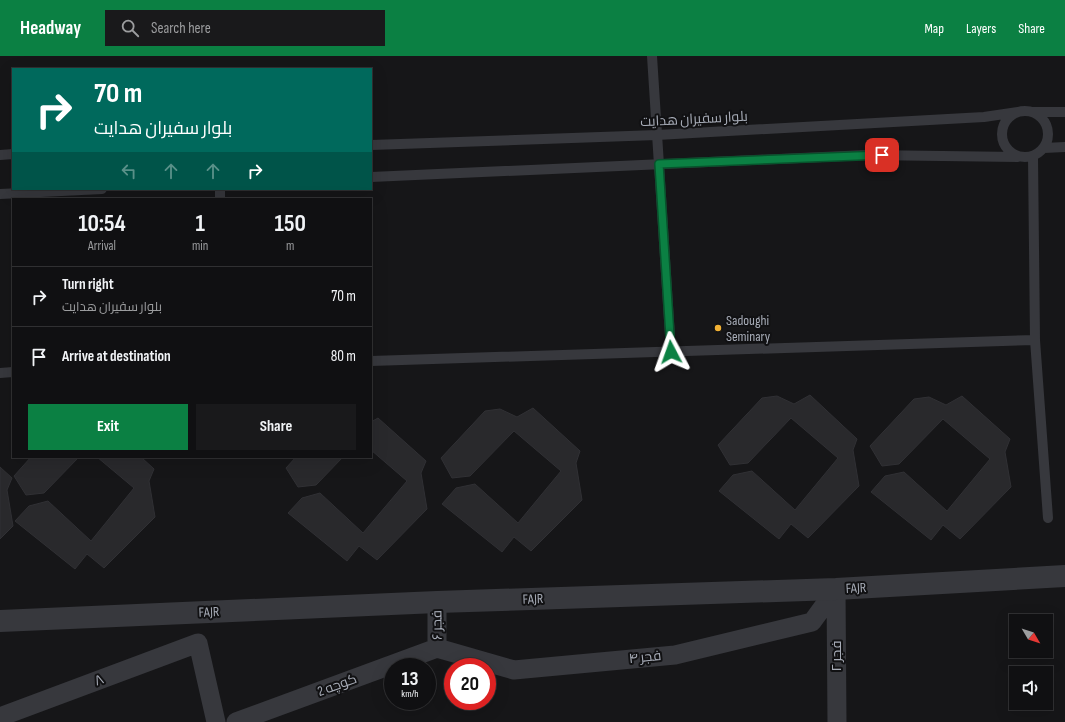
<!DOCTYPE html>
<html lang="en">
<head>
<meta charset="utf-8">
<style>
	body { margin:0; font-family:"Sofia Sans Condensed",Cairo,sans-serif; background:#19191b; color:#f1f3f6; height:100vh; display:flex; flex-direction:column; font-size:15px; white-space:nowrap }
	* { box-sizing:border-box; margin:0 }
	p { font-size:13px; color:#9c9d9f }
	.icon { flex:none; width:22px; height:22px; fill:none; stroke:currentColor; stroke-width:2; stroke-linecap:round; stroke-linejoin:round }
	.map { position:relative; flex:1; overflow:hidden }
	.details { position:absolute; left:12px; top:142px; width:360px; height:260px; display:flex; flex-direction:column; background:#101012; border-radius:0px; box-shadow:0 4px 16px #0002,0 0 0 1px #303032 }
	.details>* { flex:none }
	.top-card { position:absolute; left:12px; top:12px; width:360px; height:122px; border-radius:0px; box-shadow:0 4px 16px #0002,0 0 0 1px #303032; background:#00695c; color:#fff; overflow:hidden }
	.needle { width:26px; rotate:129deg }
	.buttons { position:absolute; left:1009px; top:558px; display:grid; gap:8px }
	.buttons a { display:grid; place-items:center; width:44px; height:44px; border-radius:0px; background:#101012; box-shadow:0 4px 16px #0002,0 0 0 1px #303032; font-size:20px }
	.speed { position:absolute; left:384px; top:602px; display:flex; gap:8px; font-size:20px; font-weight:700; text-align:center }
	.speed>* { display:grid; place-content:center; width:52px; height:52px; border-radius:50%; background:#101012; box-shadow:0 4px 16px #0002,0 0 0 1px #303032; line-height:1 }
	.speed small { font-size:10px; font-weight:400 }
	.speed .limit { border:6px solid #d22; background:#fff; color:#111 }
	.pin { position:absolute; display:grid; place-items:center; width:34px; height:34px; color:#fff; margin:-17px; border-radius:8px; box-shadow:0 2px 6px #0006 }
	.me { position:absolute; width:44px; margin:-22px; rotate:356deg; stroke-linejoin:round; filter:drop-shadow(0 0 3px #0008) }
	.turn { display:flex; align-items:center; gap:14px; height:84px; padding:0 16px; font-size:18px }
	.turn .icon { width:52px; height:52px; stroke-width:2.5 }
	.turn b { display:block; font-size:28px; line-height:34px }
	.lanes { display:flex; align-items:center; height:38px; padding:0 16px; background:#0003; justify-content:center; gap:20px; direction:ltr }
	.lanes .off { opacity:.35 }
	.eta { display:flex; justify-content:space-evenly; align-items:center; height:68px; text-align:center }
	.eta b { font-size:24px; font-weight:700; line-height:28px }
	.button { display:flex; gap:8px; margin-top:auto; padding:8px 16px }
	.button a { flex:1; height:46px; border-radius:0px; background:#0b8043; color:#fff; font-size:16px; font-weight:700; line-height:46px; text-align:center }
	.button a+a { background:#19191b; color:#f1f3f6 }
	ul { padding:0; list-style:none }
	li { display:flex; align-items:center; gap:12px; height:60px; padding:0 16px; border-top:1px solid #303032 }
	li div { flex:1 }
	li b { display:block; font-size:15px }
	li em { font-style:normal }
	header { display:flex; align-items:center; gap:24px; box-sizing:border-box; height:56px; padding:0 20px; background:#0b8043; color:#fff }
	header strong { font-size:19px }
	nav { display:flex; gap:22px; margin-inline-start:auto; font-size:14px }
	.search { width:280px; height:36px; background:#19191b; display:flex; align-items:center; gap:10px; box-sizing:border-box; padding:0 14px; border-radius:0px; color:#9c9d9f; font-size:15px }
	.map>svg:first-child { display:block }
	.building { fill:#29292c; stroke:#303034 }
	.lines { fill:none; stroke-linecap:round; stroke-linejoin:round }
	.service { stroke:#37383d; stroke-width:10 }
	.minor { stroke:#37383d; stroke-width:19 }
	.tertiary { stroke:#37383d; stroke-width:22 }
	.route-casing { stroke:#07532c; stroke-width:10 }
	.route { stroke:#0b8043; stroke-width:7 }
	.poi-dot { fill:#f2b134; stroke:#111113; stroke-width:1.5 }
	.labels { text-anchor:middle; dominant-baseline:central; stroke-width:4; stroke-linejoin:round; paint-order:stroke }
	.street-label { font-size:14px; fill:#a8adb8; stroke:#111113 }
	.poi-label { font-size:14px; fill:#a8adb8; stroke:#111113; text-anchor:start }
</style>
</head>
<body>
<header>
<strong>Headway</strong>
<div class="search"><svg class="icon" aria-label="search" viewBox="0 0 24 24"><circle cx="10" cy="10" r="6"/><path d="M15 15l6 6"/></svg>Search here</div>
<nav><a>Map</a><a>Layers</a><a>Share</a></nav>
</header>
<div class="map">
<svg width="1065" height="666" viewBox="0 0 1065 666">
	<rect width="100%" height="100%" fill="#161618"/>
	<path class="building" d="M810 339 857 383 853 394 859 430 808 482 791 468 779 483 719 435 733 419 752 415 795 454 838 402 791 362 748 407 730 409 718 389 762 342 777 340 794 348Z
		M962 340 1010 383 1005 396 1011 431 960 483 943 469 931 484 871 436 885 420 904 416 947 455 990 403 943 363 899 408 882 410 870 390 914 343 929 341 946 349Z
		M533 352 580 395 576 407 582 444 531 495 514 481 502 496 442 448 456 432 475 428 518 467 561 415 514 375 470 420 452 422 441 402 485 355 500 353 517 361Z
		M378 362 426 405 421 417 427 453 377 504 359 490 347 505 288 457 302 442 320 437 363 477 407 425 371 394V366Z
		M31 401H79L44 437 26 439 14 420Z
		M97 401H141L154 413 149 425 155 461 104 512 87 498 75 513 15 465 29 450 48 445 91 485 134 432Z
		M296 401H343L316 429 298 431 286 412Z
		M0 411 12 422 7 434 13 470 0 483Z"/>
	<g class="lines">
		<path class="service" d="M652 0 671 296
			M1002 78a23 23 0 1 1 46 0a23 23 0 1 1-46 0Z
			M1032 56H1065
			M371 89 657 79 984 61 1018 56
			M1044 92 1065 91
			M0 99 13 98
			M1033 101 1035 284 1048 462
			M371 121 867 99 1018 101
			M220 133V143
			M0 138 102 133
			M371 305 1035 284
			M0 317 13 316"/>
		<path class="minor" d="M836 533 837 666
			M437 546V592
			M437 592 514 614 675 599 812 566 836 533
			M0 661 198 587 216 666
			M236 666 437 592"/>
		<path class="tertiary" d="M0 565 437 546 836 533 1065 520"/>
	</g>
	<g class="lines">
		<defs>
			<path id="route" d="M671 296 659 108 882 99"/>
		</defs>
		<use href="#route" class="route-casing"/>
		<use href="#route" class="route"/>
	</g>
	<circle class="poi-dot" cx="718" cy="272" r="4"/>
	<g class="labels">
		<g class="street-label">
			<text transform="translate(694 63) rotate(-3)">بلوار سفیران هدایت</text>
			<text transform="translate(856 532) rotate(-3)">FAJR</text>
			<text transform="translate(533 543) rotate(-2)">FAJR</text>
			<text transform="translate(209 556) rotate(-2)">FAJR</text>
			<text transform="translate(437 569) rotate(-91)">فجر ۶</text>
			<text transform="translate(836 600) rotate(-90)">فجر ۲</text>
			<text transform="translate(645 601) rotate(-6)">فجر ۴</text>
			<text transform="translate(99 624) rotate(-21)">۸</text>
			<text transform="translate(337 629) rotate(-20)">کوچه 2</text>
		</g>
		<g class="poi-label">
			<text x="726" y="264">Sadoughi<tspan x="726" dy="16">Seminary</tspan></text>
		</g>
	</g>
</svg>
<div class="buttons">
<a><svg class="needle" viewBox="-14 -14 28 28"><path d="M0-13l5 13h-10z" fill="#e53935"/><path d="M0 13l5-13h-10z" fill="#9c9d9f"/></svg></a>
<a><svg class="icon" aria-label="sound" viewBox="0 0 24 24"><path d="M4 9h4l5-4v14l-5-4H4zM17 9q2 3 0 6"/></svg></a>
</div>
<div class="speed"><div>13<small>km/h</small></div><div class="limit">20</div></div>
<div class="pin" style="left:882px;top:99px;background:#d93025"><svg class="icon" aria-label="arrive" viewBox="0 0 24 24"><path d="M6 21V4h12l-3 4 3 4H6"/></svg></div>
<svg class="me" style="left:671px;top:296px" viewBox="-20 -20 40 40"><path d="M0-17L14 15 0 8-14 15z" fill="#0b8043" stroke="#fff" stroke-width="4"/></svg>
<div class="top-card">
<div class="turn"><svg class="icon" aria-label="right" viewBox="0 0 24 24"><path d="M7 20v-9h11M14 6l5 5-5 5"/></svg><div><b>70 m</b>بلوار سفیران هدایت</div></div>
<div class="lanes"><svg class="icon off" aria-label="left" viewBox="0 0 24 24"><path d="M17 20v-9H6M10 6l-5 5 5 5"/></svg><svg class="icon off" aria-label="ahead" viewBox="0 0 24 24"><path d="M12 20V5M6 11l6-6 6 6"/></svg><svg class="icon off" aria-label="ahead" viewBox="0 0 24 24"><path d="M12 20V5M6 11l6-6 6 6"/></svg><svg class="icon" aria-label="right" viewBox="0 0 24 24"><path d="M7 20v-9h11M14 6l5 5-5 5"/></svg></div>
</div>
<section class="details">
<div class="eta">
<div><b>10:54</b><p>Arrival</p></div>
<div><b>1</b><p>min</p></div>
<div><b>150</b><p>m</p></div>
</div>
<ul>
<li><svg class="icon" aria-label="right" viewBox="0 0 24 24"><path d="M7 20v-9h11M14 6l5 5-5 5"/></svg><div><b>Turn right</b><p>بلوار سفیران هدایت</p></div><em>70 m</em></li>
<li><svg class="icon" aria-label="arrive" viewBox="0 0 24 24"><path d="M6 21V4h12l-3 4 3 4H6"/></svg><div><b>Arrive at destination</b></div><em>80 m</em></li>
</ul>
<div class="button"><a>Exit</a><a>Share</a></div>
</section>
</div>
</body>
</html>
